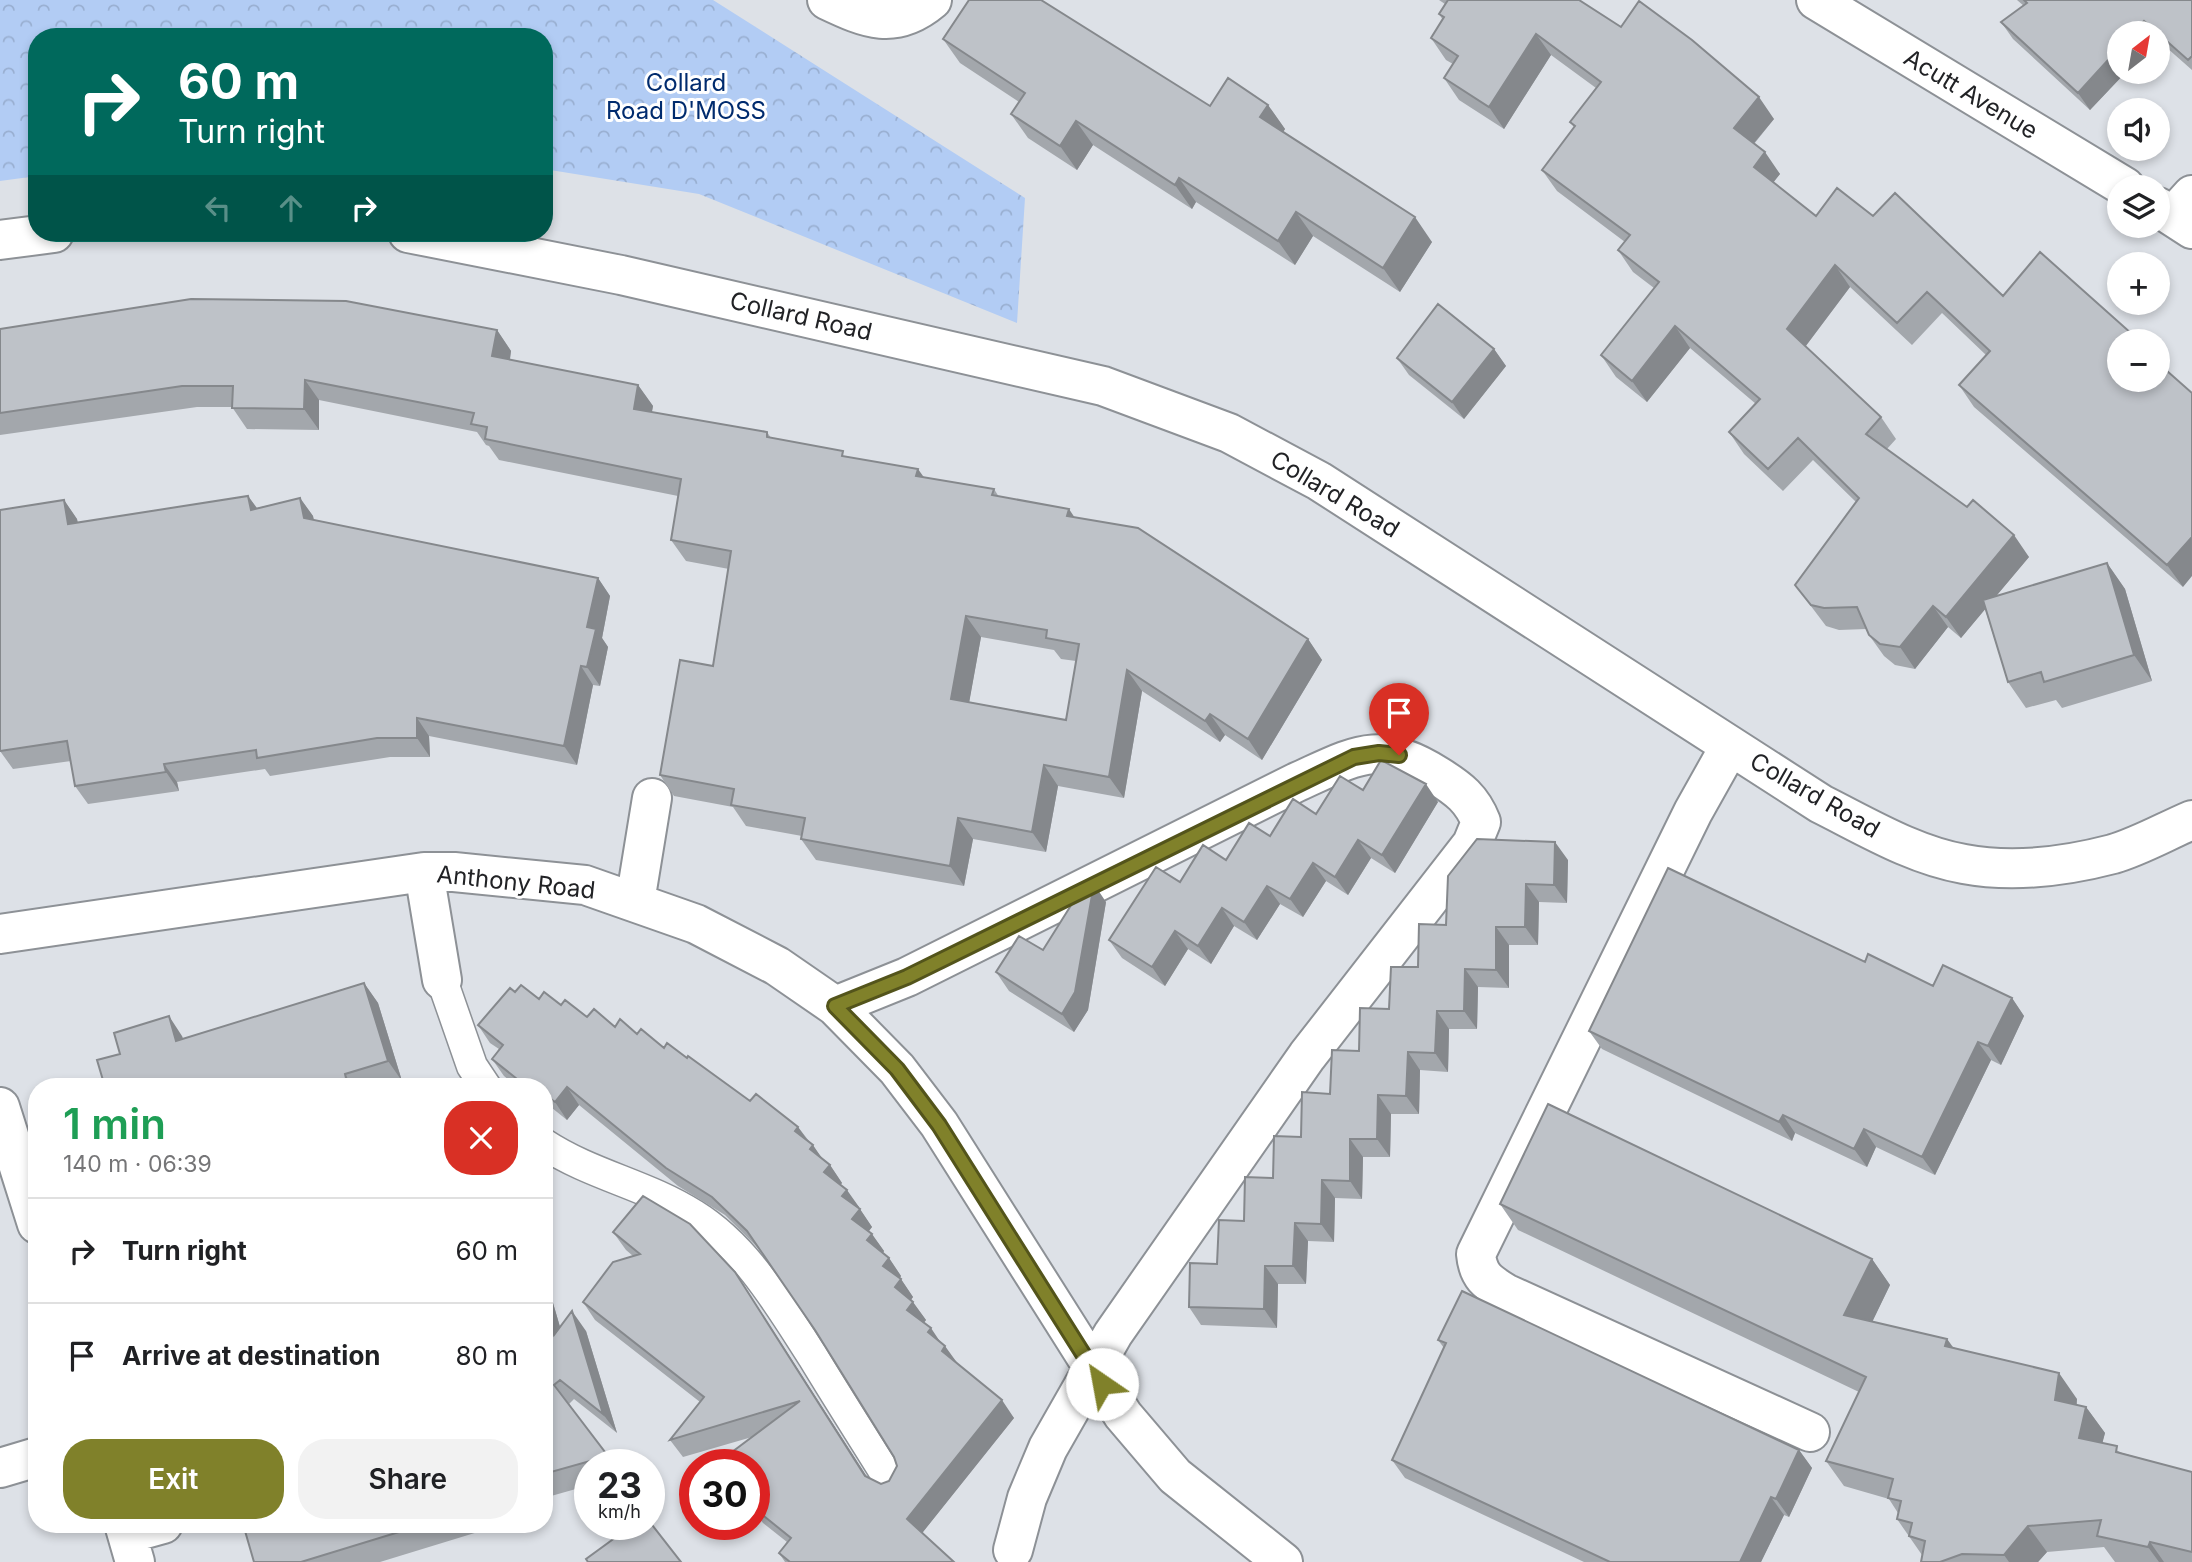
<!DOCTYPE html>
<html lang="en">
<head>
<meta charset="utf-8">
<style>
	body { margin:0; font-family:Inter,sans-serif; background:#f2f2f2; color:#202124; height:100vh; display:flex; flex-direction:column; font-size:26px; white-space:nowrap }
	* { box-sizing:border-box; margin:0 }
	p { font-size:23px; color:#757577 }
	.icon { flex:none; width:38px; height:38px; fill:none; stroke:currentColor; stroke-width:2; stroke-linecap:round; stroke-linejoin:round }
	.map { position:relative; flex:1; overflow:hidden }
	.details { position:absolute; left:28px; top:1078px; width:525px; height:455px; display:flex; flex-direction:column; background:#fff; border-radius:28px; box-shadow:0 4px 10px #0003 }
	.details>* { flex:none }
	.guide { position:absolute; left:28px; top:28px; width:525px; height:214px; border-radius:28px; box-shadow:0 4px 10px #0003; background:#00695c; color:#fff; overflow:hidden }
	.needle { width:46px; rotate:31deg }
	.fabs { position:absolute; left:2107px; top:21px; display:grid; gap:14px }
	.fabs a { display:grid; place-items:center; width:63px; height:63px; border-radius:50%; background:#fff; box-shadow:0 4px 10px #0003; font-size:35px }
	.speed { position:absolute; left:574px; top:1449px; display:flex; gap:14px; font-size:35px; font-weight:700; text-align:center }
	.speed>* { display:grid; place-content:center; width:91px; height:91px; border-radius:50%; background:#fff; box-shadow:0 4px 10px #0003; line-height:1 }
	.speed small { font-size:18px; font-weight:400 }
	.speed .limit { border:10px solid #d22; background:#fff; color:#111 }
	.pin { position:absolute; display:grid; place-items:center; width:60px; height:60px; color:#fff; margin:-72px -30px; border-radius:50% 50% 50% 0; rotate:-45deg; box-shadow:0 0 7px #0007 }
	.pin .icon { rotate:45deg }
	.me { position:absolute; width:77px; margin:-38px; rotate:327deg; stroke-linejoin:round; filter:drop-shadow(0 0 5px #0008) }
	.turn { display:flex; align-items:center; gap:24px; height:147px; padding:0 35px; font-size:32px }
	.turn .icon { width:91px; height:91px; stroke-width:2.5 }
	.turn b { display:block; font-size:49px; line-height:60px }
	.lanes { display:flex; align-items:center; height:66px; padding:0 35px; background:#0003; justify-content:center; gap:35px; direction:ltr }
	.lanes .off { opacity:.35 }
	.round { display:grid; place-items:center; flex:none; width:74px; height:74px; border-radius:28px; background:#f2f2f2 }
	.overview { display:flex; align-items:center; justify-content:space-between; height:119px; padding:0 35px }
	h1 { font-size:42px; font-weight:600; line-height:52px; color:#1e9e55 }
	.action { display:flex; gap:14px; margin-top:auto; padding:14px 35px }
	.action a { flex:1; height:80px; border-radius:28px; background:#80812a; color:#fff; font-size:28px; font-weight:600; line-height:80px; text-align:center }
	.action a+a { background:#f2f2f2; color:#202124 }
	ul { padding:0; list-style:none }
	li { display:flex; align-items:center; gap:21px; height:105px; padding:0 35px; border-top:2px solid #e0e0e0 }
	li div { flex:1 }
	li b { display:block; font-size:26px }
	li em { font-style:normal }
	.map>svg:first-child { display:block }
	.forest { fill:url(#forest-crowns) }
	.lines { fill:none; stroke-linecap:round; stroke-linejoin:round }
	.service-casing { stroke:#8d9196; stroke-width:33 }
	.minor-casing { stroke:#8d9196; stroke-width:42 }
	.tertiary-casing { stroke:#8d9196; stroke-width:42 }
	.service { stroke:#fff; stroke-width:30 }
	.minor { stroke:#fff; stroke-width:38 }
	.tertiary { stroke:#fff; stroke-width:38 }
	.wall { fill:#a3a7ac; fill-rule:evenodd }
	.shaded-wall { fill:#85888c }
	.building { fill:#bec2c8; stroke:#85888c; stroke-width:2; fill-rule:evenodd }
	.route-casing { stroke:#53541b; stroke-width:18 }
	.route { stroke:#80812a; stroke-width:12 }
	.labels { text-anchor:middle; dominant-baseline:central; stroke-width:6; stroke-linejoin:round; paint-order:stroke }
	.park-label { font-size:24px; fill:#002b6e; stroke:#fff }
	.street-label { font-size:24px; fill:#212225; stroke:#fff }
</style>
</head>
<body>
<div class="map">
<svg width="2192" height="1562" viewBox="0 0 2192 1562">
	<defs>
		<pattern id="forest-crowns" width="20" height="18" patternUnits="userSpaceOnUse" patternTransform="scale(1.75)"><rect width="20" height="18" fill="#b2ccf4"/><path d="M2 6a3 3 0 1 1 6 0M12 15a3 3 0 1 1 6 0" fill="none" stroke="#99afd1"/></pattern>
	</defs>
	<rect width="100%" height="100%" fill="#dde1e7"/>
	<path class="forest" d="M0 0H713L1025 198 1017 323 699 194 544 169V37H37V176L0 181Z"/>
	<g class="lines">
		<defs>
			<path id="service" d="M442 980 472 1066 486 1087
				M544 1144C591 1175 647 1185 694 1215 747 1248 780 1306 813 1357 839 1400 866 1442 892 1484"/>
			<path id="minor" d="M827 0C867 19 895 31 932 0
				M2173 216 2192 195
				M408 233 621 275 1103 386 1229 433 1319 481 1821 804C1867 827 1913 855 1964 864 2012 873 2067 866 2113 854 2140 846 2166 831 2192 820
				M0 240 54 233
				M1730 746 1693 812 1476 1254C1478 1276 1487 1282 1505 1293L1810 1432
				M424 872 442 980
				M635 902 652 798
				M0 934 424 872H454L585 885 696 924 777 966 835 1006 897 1069 939 1124 1123 1415 1175 1476 1283 1562
				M835 1006 907 977 1297 782C1355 756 1379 738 1438 776 1459 789 1472 799 1481 822L1472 844 1307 1056 1113 1334 1048 1448 1027 1498 1013 1550
				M0 1107 37 1224
				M0 1468 37 1457
				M124 1524 135 1562
				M127 1534 163 1524"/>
			<path id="tertiary" d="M1816 0 2125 187
				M2158 207 2192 229"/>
		</defs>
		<use href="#service" class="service-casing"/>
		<use href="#minor" class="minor-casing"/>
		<use href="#tertiary" class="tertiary-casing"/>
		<use href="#service" class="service"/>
		<use href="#minor" class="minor"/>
		<use href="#tertiary" class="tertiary"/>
	</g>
	<path class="wall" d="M1439 0H1579L1621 27 1774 119 1754 144 1780 174 1773 182 1816 216H1873L2003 296 2132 334 2137 341H2119L2183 587 1974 407 1959 385 1986 355 1942 313 1912 345 1850 287 1805 347 1881 417 1896 439 1887 449 2029 557 1996 596 2107 563 2125 589 2152 681 2062 708 2056 700 2026 708 2008 682 1985 609 1961 638 1948 627 1915 669 1895 665 1884 656 1869 635 1866 629 1839 630 1826 626 1795 585 1856 502 1813 460 1783 491 1744 454 1729 432 1756 404 1690 348 1647 402 1616 377 1601 355 1654 288 1633 272 1618 250 1625 242 1557 191 1542 170 1574 127 1570 122 1596 88 1551 55 1504 129 1459 100 1444 78 1453 64 1446 60 1431 38 1443 20 1439 14 1445 4Z
		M2017 0H2192V70L2158 40V33H2119V72H2126L2090 110 2013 39 2001 22 2024 6Z
		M943 39 1210 106 1268 105 1285 129 1283 132 1432 242 1400 292 1313 236 1295 265 1196 202 1192 209 1093 145 1077 170 1028 138 1011 114 1019 102 960 63Z
		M0 329 497 330 511 351 510 360 638 385 653 406 652 412 767 432 771 438 924 477 994 489 999 497 1074 517 1308 639 1322 660 1262 760 1225 735 1220 742 1142 691 1124 798 1058 786 1046 852 973 839 964 886 816 860 801 839 802 836 746 826 733 807 674 796 660 775 713 666 729 569 686 561 671 540 678 496 499 460 489 446 486 445 477 432 319 400V430L247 429 232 407H197L0 435ZM981 637 1054 650 1061 659 1076 661 1066 720 969 702Z
		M1494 349 1506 366 1464 419 1409 375 1397 358Z
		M248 496 257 508 300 498 313 516 314 521 598 578 610 596 602 638 608 647 600 686 593 685 577 765 429 736 430 757H390L270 776 265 769 177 782 179 791 88 804 75 786 71 761 13 769 0 751 64 500 77 519 78 523Z
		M1363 790 1438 802 1395 873 1371 858 1348 895 1326 881 1303 917 1280 904 1257 940 1234 926 1211 964 1188 949 1165 986 1122 958 1109 940 1180 882 1226 860 1270 836 1316 814Z
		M1568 860 1567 903 1539 902 1538 945H1509V988L1478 987 1477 1029H1449L1448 1072 1420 1070 1419 1114H1391L1390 1157H1363L1362 1199 1335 1198 1334 1242 1308 1241 1306 1284H1278L1277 1328 1201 1325 1189 1307 1273 1178 1359 1051 1389 1009 1446 925Z
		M1106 902 1088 1010 1074 1032 1009 991 996 972 1043 950Z
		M1865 962 1933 986 2012 998 2024 1016 2001 1065 1991 1060 1935 1175 1876 1147 1867 1167 1795 1133 1792 1141 1602 1049 1589 1031Z
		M364 983 378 1003 402 1081 383 1087H105L182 1036 183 1039Z
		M515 992 561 1005 587 1017 637 1034 664 1048 687 1058 750 1101 798 1127 823 1159 830 1165 842 1183 840 1185 859 1207V1208L872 1227 869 1231 884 1251 883 1253 889 1258 901 1276 900 1278 913 1297 911 1300 926 1320 924 1323 957 1363 1014 1418 922 1533 954 1562H785L779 1553 787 1542 763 1523 754 1511V1465H735L728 1455 752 1437 683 1457 670 1440 700 1402 595 1320 583 1302 633 1256 626 1250 613 1232 735 1272 867 1477 881 1484 889 1481 897 1466 894 1457 815 1330 759 1249 725 1215 678 1186 579 1105 567 1120 547 1104 544 1107V1087H517L504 1076 492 1059 499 1049 490 1043 478 1025Z
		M1500 1204 1872 1259 1890 1285 1872 1322 1947 1339 1953 1347 2077 1399V1405L2086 1407 2105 1433 2102 1443 2122 1453 2192 1472V1562H2115L2104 1547 2047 1552 2038 1562H1921L1922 1555 1897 1519 1898 1513 1889 1499 1844 1486 1826 1461 1859 1392 1518 1230Z
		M544 1290 553 1303 560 1327 586 1331 617 1433 574 1399 569 1404 614 1465H590V1485L544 1498Z
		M1438 1340 1799 1450 1812 1468 1789 1517 1784 1515 1761 1562H1584L1405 1478 1392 1460 1444 1348Z
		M243 1524H504L380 1562H254Z"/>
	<path class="shaded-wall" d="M2144 21 2152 33H2133Z
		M1536 34 1551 55 1504 129 1489 107Z
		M2119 48V72H2126L2090 110 2078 93Z
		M1759 97 1774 119 1749 149 1734 128Z
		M1268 105 1285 129 1277 142 1260 117Z
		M1076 121 1093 145 1077 170 1060 146Z
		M1765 152 1780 174 1769 188 1754 167Z
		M1179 178 1196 202 1192 209 1175 185Z
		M1296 212 1313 236 1295 265 1278 241Z
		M1415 217 1432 242 1400 292 1383 268Z
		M1835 265 1850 287 1802 351 1787 329Z
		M1675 326 1690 348 1647 402 1632 381Z
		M497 330 511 351 507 377 492 356Z
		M2132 334 2137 341H2131L2128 338Z
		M1494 349 1506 366 1464 419 1452 402Z
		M305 380 319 400V430L304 409Z
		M638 385 653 406 648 430 634 409Z
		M918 469 933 490 916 476Z
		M248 496 261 514 251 510Z
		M300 498 313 516 317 537 304 518Z
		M64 500 77 519 81 543 68 524Z
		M1069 509 1083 530 1067 516Z
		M2014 535 2029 557 1961 638 1946 617Z
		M2192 537V576L2183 587 2167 565Z
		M2107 563 2125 589 2152 681 2134 655Z
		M598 578 610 596 602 638 608 647 600 686 587 667V627Z
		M1933 606 1948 627 1915 669 1900 647Z
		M966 616 981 637 966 720 951 699Z
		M1308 639 1322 660 1262 760 1248 739Z
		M581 666 593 685 577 765 564 746Z
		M1127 670 1142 691 1124 798 1109 777Z
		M1210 714 1225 735 1220 742 1205 721Z
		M417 718 429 736 430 757 417 738Z
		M164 764 177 782 179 791 166 772Z
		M1044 765 1058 786 1046 852 1032 832Z
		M1426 784 1438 802 1395 873 1382 855Z
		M958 818 973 839 964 886 950 866Z
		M1358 840 1371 858 1348 895 1335 877Z
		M1555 842 1568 860 1567 903 1554 885Z
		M1313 863 1326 881 1303 917 1290 899Z
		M1094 884 1106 902 1088 1010 1074 1032 1062 1014Z
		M1526 884 1539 902 1538 945 1525 927Z
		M1267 886 1280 904 1257 940 1244 922Z
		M1222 908 1234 926 1211 964 1198 946Z
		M1496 927 1509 945V988L1496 970Z
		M1175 931 1188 949 1165 986 1152 967Z
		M1465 969 1478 987 1477 1029 1464 1011Z
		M364 983 378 1003 402 1081 388 1061Z
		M2012 998 2024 1016 2001 1065 1988 1046Z
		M1437 1011 1449 1029 1448 1072 1435 1053Z
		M169 1016 182 1036 190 1061 176 1041Z
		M1978 1042 1991 1060 1935 1175 1922 1157Z
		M1408 1052 1420 1070 1419 1114 1406 1096Z
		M345 1074 353 1087H348Z
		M567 1087 579 1105 567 1120 555 1102Z
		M1378 1095 1391 1114 1390 1157 1377 1139Z
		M1783 1115 1795 1133 1792 1141 1779 1122Z
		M798 1127 811 1145 795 1131Z
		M1864 1129 1876 1147 1867 1167 1854 1149Z
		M1350 1139 1363 1157 1362 1199 1350 1181Z
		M813 1145 825 1163 810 1149Z
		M830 1165 842 1183 836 1190 824 1172Z
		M1322 1180 1335 1198 1334 1242 1321 1224Z
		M847 1190 859 1207 855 1213 842 1196Z
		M860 1209 872 1227 864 1237 852 1219Z
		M1295 1223 1308 1241 1306 1284 1293 1266Z
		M872 1234 884 1251 879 1258 867 1240Z
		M889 1258 901 1276 896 1283 883 1266Z
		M1872 1259 1890 1285 1863 1341 1844 1315Z
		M1265 1266 1278 1284 1277 1328 1264 1309Z
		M735 1272 747 1290 878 1494 865 1476Z
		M901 1279 913 1297 907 1305 895 1287Z
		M544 1290 553 1303 568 1354 554 1335 544 1300Z
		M913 1302 926 1320 919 1328 907 1310Z
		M572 1311 586 1331 617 1433 603 1414Z
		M931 1328 943 1346 928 1332Z
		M1947 1339 1965 1365 1945 1346Z
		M945 1346 958 1364 942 1351Z
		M2059 1373 2077 1399 2073 1426 2055 1400Z
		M1002 1400 1014 1418 919 1537 907 1519Z
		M2086 1407 2105 1433 2097 1464 2079 1438Z
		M1799 1450 1812 1468 1789 1517 1776 1499Z
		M1771 1497 1784 1515 1761 1562H1740Z
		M2028 1526 2047 1552 2038 1562H2009L2004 1555Z
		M2150 1542 2164 1562H2159L2148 1547Z"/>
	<path class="building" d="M969 0H1041L1210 106 1228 78 1268 105 1260 117 1415 217 1383 268 1296 212 1278 241 1179 178 1175 185 1076 121 1060 146 1011 114 1025 93 943 39Z
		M1448 0H1579L1621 27 1639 1 1692 40 1759 97 1734 128 1765 152 1754 167 1816 216 1837 188 1873 216 1895 193 2003 296 2040 252 2132 334 2128 338 2132 341H2119V380H2158V363L2192 393V537L2167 565 1959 385 1990 351 1927 292 1897 323 1835 265 1787 329 1881 417 1866 434 1967 507 1973 500 2014 535 1946 617 1933 606 1900 647 1880 644 1869 635 1857 607 1824 608 1811 605 1795 585 1859 498 1798 438 1768 469 1729 432 1760 399 1675 326 1632 381 1601 355 1659 282 1618 250 1630 235 1542 170 1575 126 1570 122 1601 82 1536 34 1489 107 1444 78 1458 56 1431 38 1444 17 1439 14Z
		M2024 0H2192V56L2188 60 2144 21 2133 33H2119V48L2078 93 2001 22 2027 3Z
		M191 299 346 301 497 330 492 356 638 385 634 409 767 432V437L843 451 842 456 918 469 916 476 994 489 992 495 1069 509 1067 516 1138 528 1308 639 1248 739 1210 714 1205 721 1127 670 1109 777 1044 765 1032 832 958 818 950 866 801 839 805 818 731 805 734 789 660 775 680 660 713 666 731 551 671 540 681 479 485 439 487 427 471 424 474 413 305 380 304 409 232 408 233 386H182L0 413V329ZM966 616 1047 630 1046 638 1079 644 1066 720 951 699Z
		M1438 304 1494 349 1452 402 1397 358Z
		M248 496 251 510 300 498 304 518 598 578 587 627 596 629 587 667 581 666 564 746 417 718V738H377L257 758 256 750 164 764 166 772 75 786 67 741 0 751V510L64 500 68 524Z
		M2107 563 2134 655 2044 682 2041 672 2008 682 1983 600Z
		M1381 760 1426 784 1382 855 1358 840 1335 877 1313 863 1290 899 1267 886 1244 922 1222 908 1198 946 1175 931 1152 967 1109 940 1156 867 1180 882 1203 845 1226 860 1249 823 1270 836 1293 799 1316 814 1340 776 1363 790Z
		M1477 839 1555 842 1554 885 1526 884 1525 927H1496V970L1465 969 1464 1011H1437L1435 1053 1408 1052 1406 1096 1378 1095 1377 1139H1350V1181L1322 1180 1321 1224 1295 1223 1293 1266H1265L1264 1309 1189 1307 1190 1263 1217 1264 1219 1220 1244 1221 1245 1177 1273 1178 1274 1136 1301 1137 1302 1092 1330 1094 1332 1050 1359 1051 1360 1008 1389 1009 1391 967H1418L1419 924 1446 925 1448 876Z
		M1668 868 1865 962 1868 954 1933 986 1943 965 2012 998 1988 1046 1978 1042 1922 1157 1864 1129 1854 1149 1783 1115 1779 1122 1589 1031Z
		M1094 884 1075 992 1062 1014 996 972 1019 936 1043 950 1080 891Z
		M364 983 388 1061 345 1074 348 1087H105L97 1060 120 1054 114 1033 169 1016 176 1041Z
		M521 985 539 999 544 992 561 1005 565 1000 587 1017 594 1009 615 1027 620 1019 637 1034 641 1029 664 1048 667 1043 687 1058 688 1056 750 1101 756 1094 798 1127 795 1131 813 1145 810 1149 830 1165 824 1172 847 1190 842 1196 860 1209 852 1219 872 1234 867 1240 889 1258 883 1266 901 1279 895 1287 913 1302 907 1310 931 1328 928 1332 945 1346 942 1351 1002 1400 907 1519 954 1562H790L779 1553 791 1538 754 1508V1465H741L728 1455 800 1401 670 1440 704 1397 583 1302 613 1262 640 1254 613 1232 643 1196 690 1224 735 1272 865 1476 881 1484 889 1481 897 1466 894 1457 815 1330 747 1231 712 1197 666 1168 567 1087 555 1102 544 1094V1087H527L492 1059 503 1045 478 1025 510 988 515 992Z
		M1548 1104 1872 1259 1844 1315 1947 1339 1945 1346 2059 1373 2055 1400 2086 1407 2079 1438 2117 1446 2116 1452 2192 1472V1552L2150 1542 2148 1547 2097 1536 2101 1520 2028 1526 2004 1555 1962 1554 1940 1562H1921L1925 1541 1909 1536 1912 1523 1897 1519 1901 1501 1888 1498 1893 1479 1826 1461 1866 1377 1500 1204Z
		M1462 1291 1799 1450 1776 1499 1771 1497 1740 1562H1610L1392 1460 1446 1343 1438 1340Z
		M544 1300 554 1335 572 1311 603 1414 560 1380 554 1385 608 1456 544 1474Z
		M649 1521 681 1562H588L586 1559 634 1524H649Z
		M243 1524H425L301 1562H254Z"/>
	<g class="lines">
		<defs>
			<path id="route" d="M1102 1384 939 1125 897 1069 835 1006 907 977 1354 757 1379 753 1399 755"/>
		</defs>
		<use href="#route" class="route-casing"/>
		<use href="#route" class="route"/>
	</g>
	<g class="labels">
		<g class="park-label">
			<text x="686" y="82">Collard<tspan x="686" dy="28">Road D'MOSS</tspan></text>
		</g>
		<g class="street-label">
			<text transform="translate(1971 94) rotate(31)">Acutt Avenue</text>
			<text transform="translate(801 316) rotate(13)">Collard Road</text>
			<text transform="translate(1335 494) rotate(31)">Collard Road</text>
			<text transform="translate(1815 795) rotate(30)">Collard Road</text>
			<text transform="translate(516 882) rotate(6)">Anthony Road</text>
		</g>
	</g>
</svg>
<div class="fabs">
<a><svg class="needle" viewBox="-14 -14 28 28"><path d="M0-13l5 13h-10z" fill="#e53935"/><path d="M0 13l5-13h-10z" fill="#757577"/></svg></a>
<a><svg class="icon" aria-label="sound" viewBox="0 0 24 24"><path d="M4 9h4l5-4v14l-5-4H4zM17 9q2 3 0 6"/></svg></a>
<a><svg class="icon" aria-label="layers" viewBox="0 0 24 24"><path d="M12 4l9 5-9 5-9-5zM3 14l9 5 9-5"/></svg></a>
<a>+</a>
<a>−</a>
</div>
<div class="speed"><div>23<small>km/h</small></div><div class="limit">30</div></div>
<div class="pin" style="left:1399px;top:755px;background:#d93025"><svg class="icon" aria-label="arrive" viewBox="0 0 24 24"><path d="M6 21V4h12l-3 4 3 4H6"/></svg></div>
<svg class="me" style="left:1102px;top:1384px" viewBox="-20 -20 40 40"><circle r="19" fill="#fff"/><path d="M0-13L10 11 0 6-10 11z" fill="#80812a"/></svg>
<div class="guide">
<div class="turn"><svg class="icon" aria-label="right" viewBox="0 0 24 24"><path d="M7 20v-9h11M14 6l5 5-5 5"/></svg><div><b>60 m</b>Turn right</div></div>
<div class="lanes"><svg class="icon off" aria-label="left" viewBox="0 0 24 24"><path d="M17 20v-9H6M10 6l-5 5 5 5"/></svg><svg class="icon off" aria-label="ahead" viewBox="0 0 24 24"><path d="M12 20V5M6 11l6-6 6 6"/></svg><svg class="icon" aria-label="right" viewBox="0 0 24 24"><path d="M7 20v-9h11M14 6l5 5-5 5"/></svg></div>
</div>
<section class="details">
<div class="overview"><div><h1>1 min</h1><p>140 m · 06:39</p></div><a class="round" style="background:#d93025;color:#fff"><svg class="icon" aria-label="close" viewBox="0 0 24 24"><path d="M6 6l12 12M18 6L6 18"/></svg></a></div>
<ul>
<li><svg class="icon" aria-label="right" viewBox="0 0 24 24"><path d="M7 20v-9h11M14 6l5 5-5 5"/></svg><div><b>Turn right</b></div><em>60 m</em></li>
<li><svg class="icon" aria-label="arrive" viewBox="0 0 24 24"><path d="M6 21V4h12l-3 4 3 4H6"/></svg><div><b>Arrive at destination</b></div><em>80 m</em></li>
</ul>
<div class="action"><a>Exit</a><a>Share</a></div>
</section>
</div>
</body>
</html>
